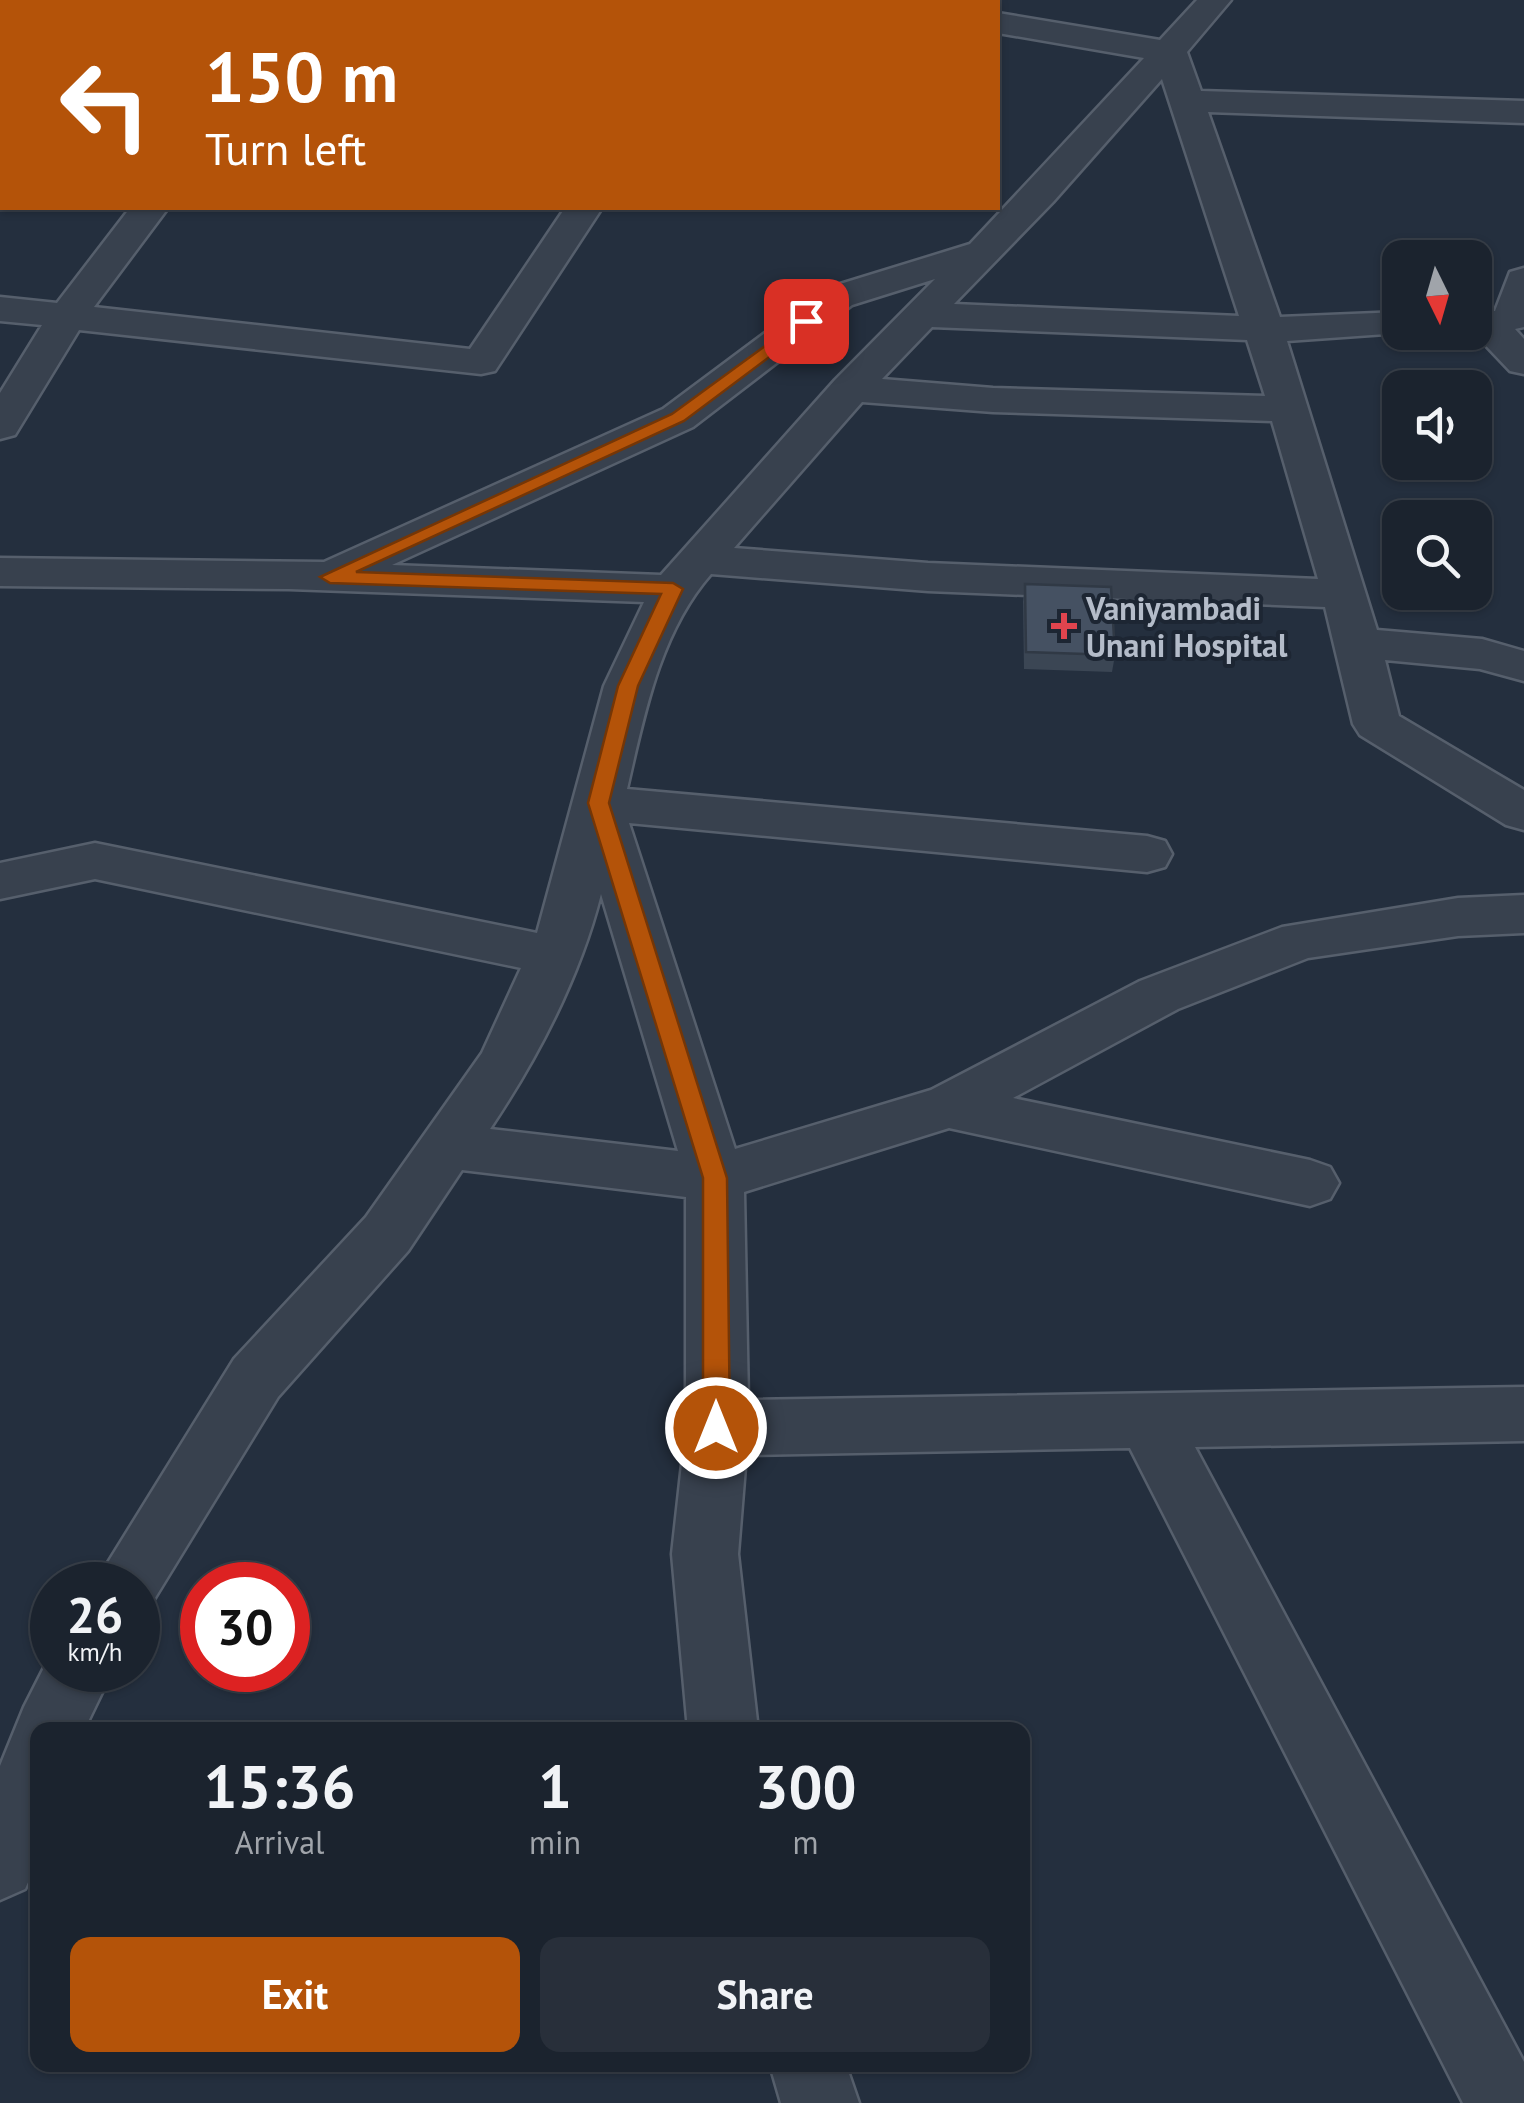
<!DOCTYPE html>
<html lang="en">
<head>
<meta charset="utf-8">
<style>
	body { margin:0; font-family:"PT Sans",sans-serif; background:#282f3a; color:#f1f3f6; height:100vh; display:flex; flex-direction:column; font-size:38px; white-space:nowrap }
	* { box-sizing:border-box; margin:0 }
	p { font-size:32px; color:#a0a4aa }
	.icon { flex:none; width:55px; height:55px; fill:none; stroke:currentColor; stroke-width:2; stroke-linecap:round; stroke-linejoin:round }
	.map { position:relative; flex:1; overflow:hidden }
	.sheet { position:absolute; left:30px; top:1722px; width:1000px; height:350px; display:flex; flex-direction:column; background:#1b232e; border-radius:20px; box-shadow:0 2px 8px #0004,0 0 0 2px #39404a }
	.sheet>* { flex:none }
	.hud { position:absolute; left:0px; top:0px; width:1000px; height:210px; box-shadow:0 2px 8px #0004,0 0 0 2px #39404a; background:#b45309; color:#fff; overflow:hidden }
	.needle { width:65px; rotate:175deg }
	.buttons { position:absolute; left:1382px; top:240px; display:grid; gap:20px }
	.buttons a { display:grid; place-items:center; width:110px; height:110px; border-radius:20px; background:#1b232e; box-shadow:0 2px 8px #0004,0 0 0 2px #39404a; font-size:50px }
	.speed { position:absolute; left:30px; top:1562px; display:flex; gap:20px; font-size:50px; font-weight:700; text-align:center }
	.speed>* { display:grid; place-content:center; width:130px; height:130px; border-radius:50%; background:#1b232e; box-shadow:0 2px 8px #0004,0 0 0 2px #39404a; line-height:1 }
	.speed small { font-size:25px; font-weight:400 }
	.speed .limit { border:15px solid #d22; background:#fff; color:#111 }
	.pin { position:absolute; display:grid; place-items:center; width:85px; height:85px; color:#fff; margin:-42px; border-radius:20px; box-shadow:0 5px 15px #0006 }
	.me { position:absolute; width:110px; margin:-55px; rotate:0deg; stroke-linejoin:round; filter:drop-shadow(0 0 8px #0008) }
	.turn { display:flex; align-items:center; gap:35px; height:210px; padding:0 40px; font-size:45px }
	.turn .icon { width:130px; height:130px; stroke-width:2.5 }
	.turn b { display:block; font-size:70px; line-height:85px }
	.eta { display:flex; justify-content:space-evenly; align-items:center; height:170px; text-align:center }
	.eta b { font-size:60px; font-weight:700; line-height:70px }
	.primary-button { display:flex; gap:20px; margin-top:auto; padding:20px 40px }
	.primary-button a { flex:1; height:115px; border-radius:20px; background:#b45309; color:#fff; font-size:40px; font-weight:700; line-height:115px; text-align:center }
	.primary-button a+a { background:#282f3a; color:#f1f3f6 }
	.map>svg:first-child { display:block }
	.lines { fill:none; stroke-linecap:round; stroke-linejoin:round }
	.minor-casing { stroke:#565f6c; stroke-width:5 }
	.minor { fill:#38414e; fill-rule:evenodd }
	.wall { fill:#3b4654 }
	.building { fill:#455162; stroke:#303945; stroke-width:2.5 }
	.route { fill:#b45309; stroke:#753606; stroke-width:2.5 }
	.health-dot { fill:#e0444e; stroke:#1d2633; stroke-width:4 }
	.labels { text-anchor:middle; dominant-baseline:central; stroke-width:8; stroke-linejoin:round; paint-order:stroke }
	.poi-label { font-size:32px; font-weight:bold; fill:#b4bcc9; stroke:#1d2633; text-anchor:start }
</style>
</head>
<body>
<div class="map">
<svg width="1524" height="2103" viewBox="0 0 1524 2103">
	<rect width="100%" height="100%" fill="#242f3e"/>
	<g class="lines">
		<defs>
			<path id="minor" d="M889 0H929L930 2H890Z
				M1197 0H1231L1187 52 1201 91 1524 101V123L1208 112 1280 317 1400 312V332H1414L1287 341 1377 630 1482 639 1524 651V681L1480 669 1385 660 1399 716 1524 790V830L1506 825 1360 735 1353 724 1325 607 928 591 711 574C660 632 644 715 627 789L1147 836 1165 841 1172 854 1165 867 1147 872 629 823 735 1149 931 1090 1140 981 1282 927 1458 898 1524 895V933L1458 936 1308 958 1178 1009 1013 1098 1310 1160 1330 1167 1339 1183 1330 1199 1310 1206 949 1128 744 1192 748 1400 1524 1387V1441L1195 1447 1524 2062V2103H1463L1130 1448 746 1455 738 1554 758 1730H688L672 1554 686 1428V1197L462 1170 408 1251 278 1397 150 1606 138 1611V1585H94L234 1359 366 1217 482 1053 521 968 95 879 0 899V863L95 843 537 933 604 686 644 602 289 589 0 586V558L324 562 663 409 824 289 970 244 1144 58 998 33V13L1160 40ZM1162 79 1239 316 954 304 1053 202ZM935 279 835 380 661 575 392 565 693 427 852 305ZM932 327 1247 340 1265 396 993 388 882 379ZM862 402 993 412 1272 421 1318 579 928 563 734 548ZM601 894 678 1151 490 1129C537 1059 580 977 601 894Z
				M130 208H168L94 307 470 349 565 208H602L495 371 481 374 79 330 15 435 0 439V393L42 325 0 321V297L57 303Z
				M1524 268V327L1515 329 1524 339V374L1510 371 1473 332 1475 310 1495 311 1510 272Z
				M52 1652V1670H113L84 1730H38V1860L25 1889 0 1900V1766L24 1707Z
				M770 2065H846L859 2103H781Z"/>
		</defs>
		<use href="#minor" class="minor-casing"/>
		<use href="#minor" class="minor"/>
	</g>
	<path class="wall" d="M1025 584 1115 655 1112 672 1024 669 1023 601Z"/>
	<path class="building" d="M1025 584 1111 587 1115 655 1026 652Z"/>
	<path class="route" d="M806 316 814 321 812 325 684 421 356 572 673 583 683 589 638 686 609 803 727 1178 730 1428 726 1435 716 1439 707 1435 703 1428V1178L588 803 618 686 661 594 330 583 320 577 672 414Z"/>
	<path class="health-dot" d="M1059 611h10v10h10v10h-10v10h-10v-10h-10v-10h10z"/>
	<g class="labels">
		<g class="poi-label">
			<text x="1086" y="608">Vaniyambadi<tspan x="1086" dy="37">Unani Hospital</tspan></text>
		</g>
	</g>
</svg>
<div class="buttons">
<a><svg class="needle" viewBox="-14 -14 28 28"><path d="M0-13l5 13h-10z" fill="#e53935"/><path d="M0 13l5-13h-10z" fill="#a0a4aa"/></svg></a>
<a><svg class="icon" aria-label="sound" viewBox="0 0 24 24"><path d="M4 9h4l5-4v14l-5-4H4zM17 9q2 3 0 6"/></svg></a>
<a><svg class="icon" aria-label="search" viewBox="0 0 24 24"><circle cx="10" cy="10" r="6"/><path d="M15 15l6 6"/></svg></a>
</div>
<div class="speed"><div>26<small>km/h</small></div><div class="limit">30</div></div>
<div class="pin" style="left:806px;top:321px;background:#d93025"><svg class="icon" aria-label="arrive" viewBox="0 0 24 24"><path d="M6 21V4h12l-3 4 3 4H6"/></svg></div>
<svg class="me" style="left:716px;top:1428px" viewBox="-20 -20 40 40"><circle r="17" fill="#b45309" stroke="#fff" stroke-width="3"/><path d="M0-11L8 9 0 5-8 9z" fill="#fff"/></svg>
<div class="hud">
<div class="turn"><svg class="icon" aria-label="left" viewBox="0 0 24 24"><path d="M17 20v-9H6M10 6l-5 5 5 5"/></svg><div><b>150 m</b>Turn left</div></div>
</div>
<section class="sheet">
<div class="eta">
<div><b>15:36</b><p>Arrival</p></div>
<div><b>1</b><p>min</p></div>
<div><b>300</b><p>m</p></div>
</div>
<div class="primary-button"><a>Exit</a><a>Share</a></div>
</section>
</div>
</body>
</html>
